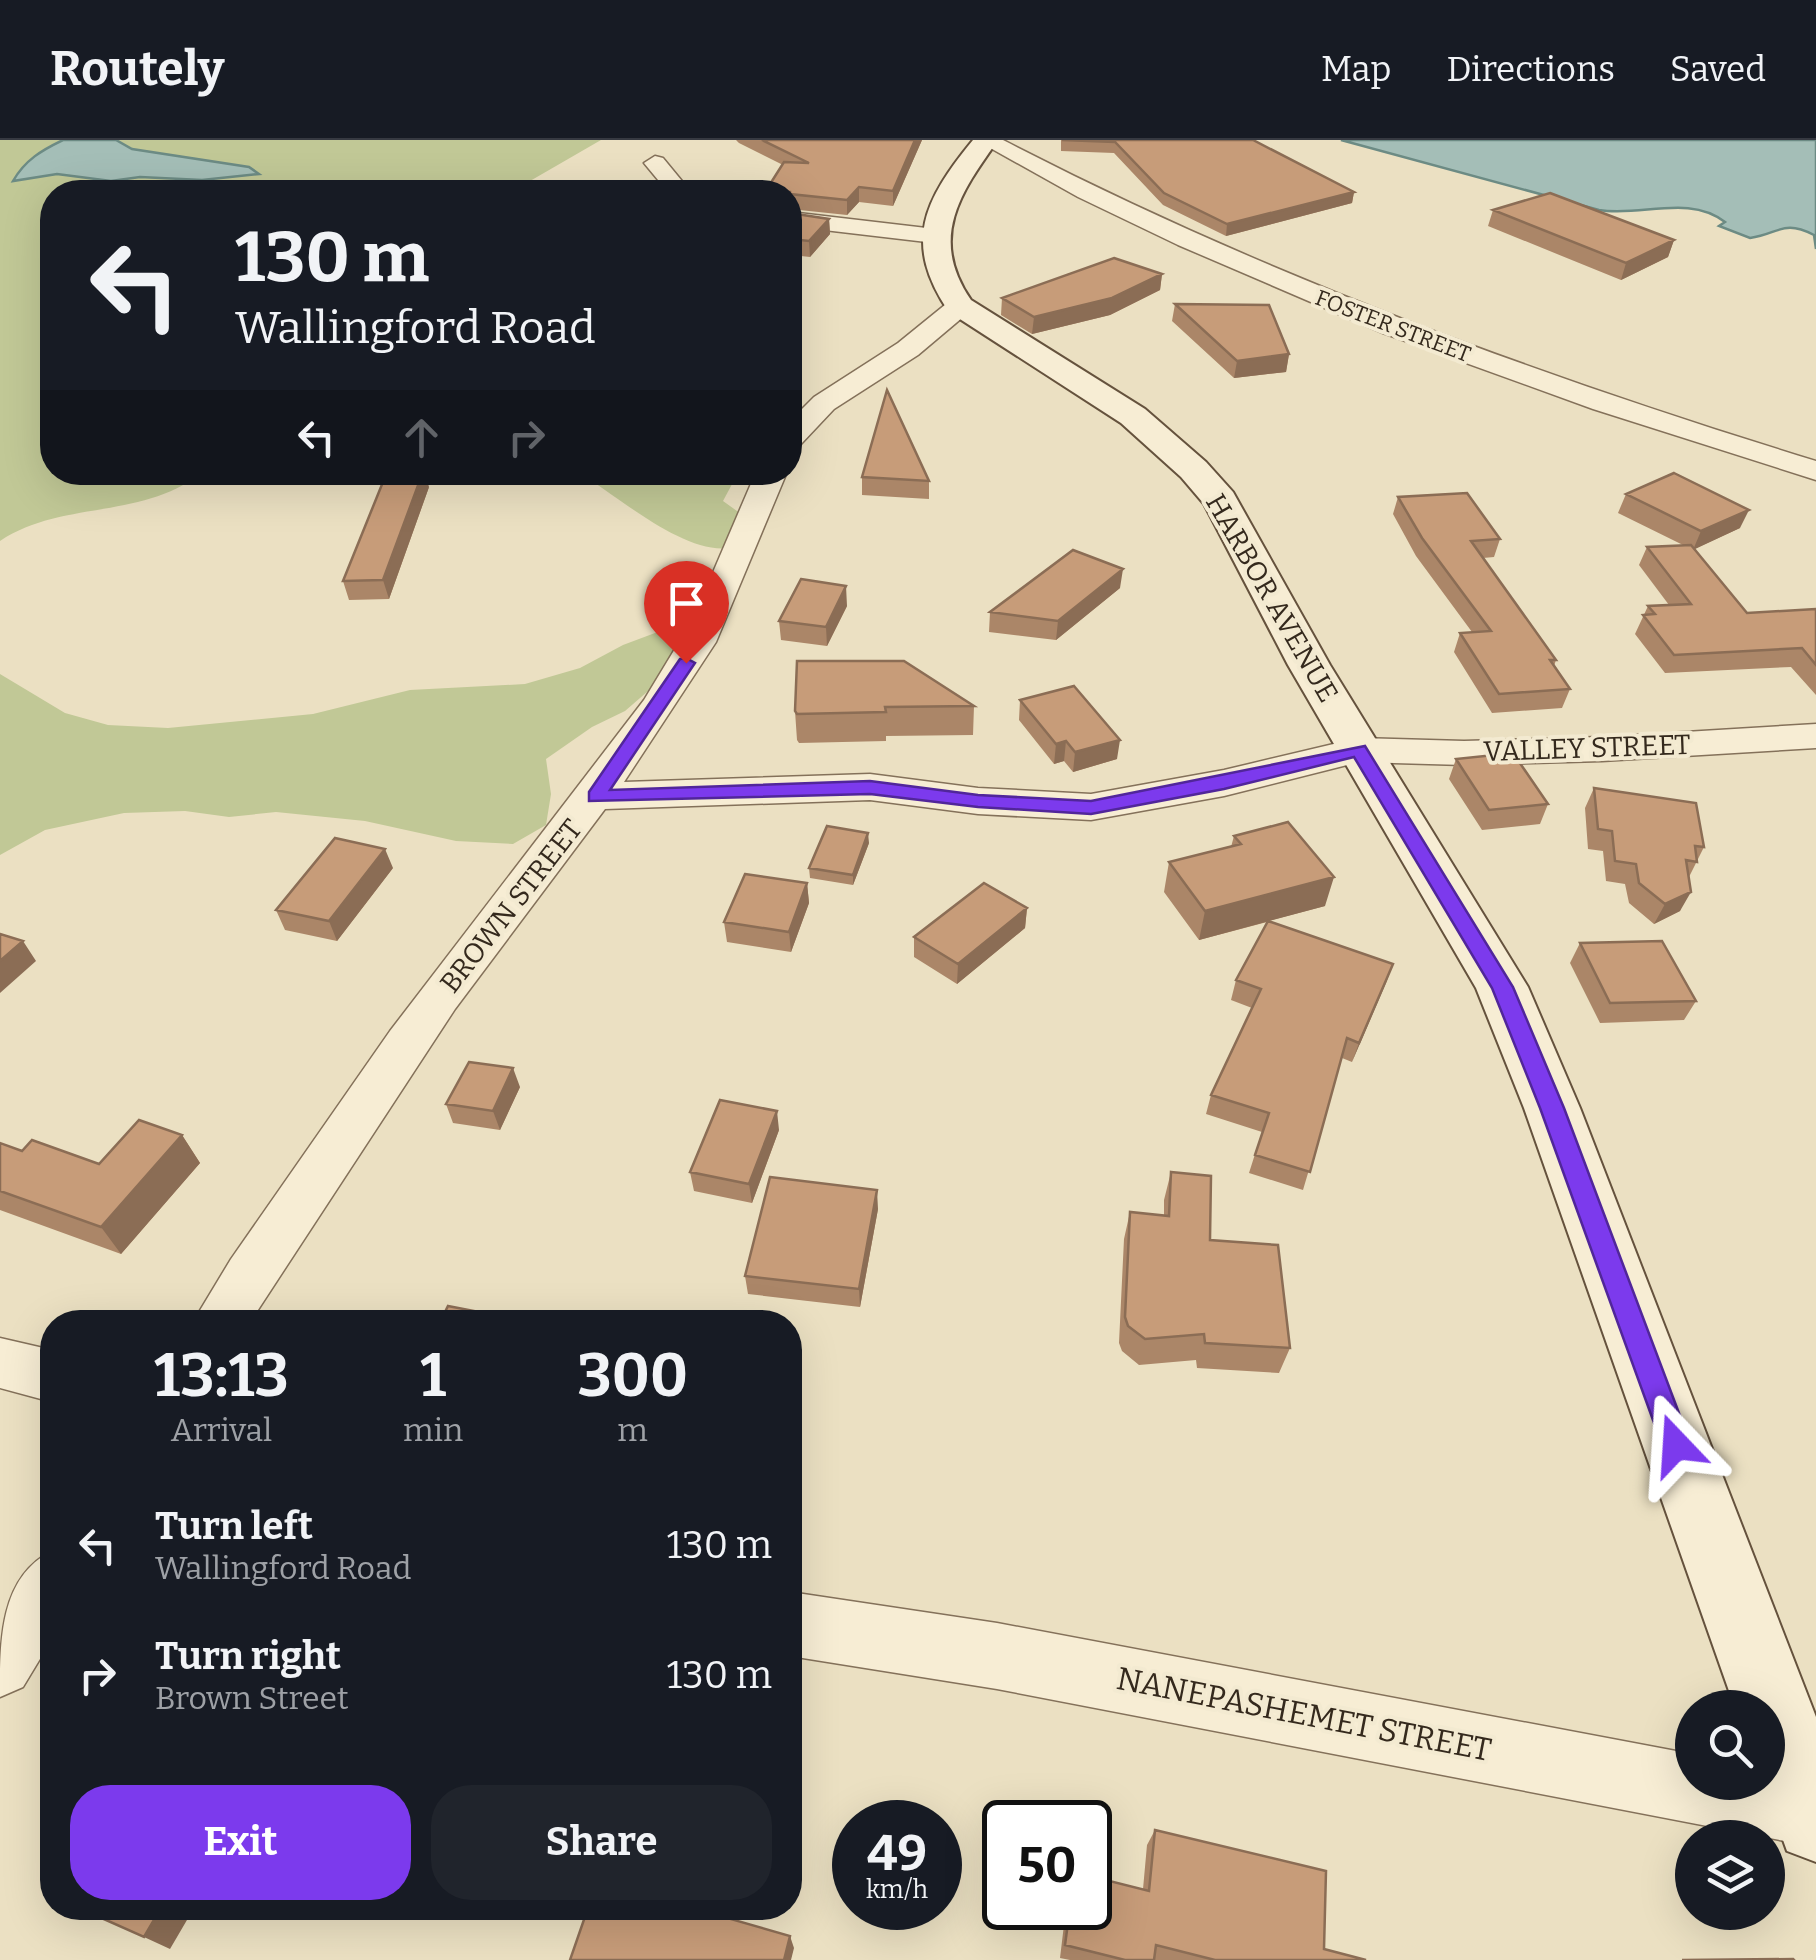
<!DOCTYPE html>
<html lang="en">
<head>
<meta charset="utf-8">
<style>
	body { margin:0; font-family:Bitter,serif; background:#20242c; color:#f1f3f6; height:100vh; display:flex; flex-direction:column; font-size:38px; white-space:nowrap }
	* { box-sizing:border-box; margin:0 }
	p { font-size:32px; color:#9ea1a6 }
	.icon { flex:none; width:55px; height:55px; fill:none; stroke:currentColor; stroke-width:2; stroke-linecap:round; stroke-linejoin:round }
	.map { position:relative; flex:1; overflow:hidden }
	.drawer { position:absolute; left:40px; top:1170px; width:762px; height:610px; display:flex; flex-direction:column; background:#171b24; border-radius:40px; box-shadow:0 10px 40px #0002 }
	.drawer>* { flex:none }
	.top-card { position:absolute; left:40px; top:40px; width:762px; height:305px; border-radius:40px; box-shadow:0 10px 40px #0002; background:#171b24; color:#f1f3f6; overflow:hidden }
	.controls { position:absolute; left:1675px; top:1550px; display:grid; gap:20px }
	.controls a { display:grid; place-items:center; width:110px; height:110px; border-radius:50%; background:#171b24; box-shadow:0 10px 40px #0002; font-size:50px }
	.speed { position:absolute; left:832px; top:1660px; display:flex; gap:20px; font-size:50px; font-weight:700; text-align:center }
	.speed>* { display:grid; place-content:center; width:130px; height:130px; border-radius:50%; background:#171b24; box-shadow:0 10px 40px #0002; line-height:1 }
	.speed small { font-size:25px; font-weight:400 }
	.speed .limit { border:5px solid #111; border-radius:15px; background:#fff; color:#111 }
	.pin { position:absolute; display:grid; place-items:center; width:85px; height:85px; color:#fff; margin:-102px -42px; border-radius:50% 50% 50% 0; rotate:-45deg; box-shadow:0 0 10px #0007 }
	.pin .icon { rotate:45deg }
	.me { position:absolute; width:110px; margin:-55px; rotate:340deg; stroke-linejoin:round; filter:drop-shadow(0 0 8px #0008) }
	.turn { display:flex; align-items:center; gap:35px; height:210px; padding:0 30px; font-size:45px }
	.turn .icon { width:130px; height:130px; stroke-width:2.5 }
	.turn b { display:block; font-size:70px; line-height:85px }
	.lanes { display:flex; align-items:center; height:95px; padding:0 30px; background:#0003; justify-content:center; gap:50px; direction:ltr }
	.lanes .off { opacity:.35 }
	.eta { display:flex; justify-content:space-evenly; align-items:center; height:170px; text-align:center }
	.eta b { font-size:60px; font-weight:700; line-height:70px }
	.primary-button { display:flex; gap:20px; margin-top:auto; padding:20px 30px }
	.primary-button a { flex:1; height:115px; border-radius:40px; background:#7c3aed; color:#fff; font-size:40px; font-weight:700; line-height:115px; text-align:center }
	.primary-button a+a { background:#20242c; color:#f1f3f6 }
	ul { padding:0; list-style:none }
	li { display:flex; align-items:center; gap:30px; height:130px; padding:0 30px }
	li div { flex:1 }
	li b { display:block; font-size:38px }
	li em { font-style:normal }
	header { display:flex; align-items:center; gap:60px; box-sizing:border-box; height:140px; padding:0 50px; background:#171b24; border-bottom:2px solid #363941 }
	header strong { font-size:48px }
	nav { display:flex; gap:55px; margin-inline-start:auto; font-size:35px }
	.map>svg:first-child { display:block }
	.green { fill:#c1c896 }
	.water { fill:#a4beb7; stroke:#6c8b84; stroke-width:2.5 }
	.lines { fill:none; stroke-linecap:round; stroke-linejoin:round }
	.minor-casing { stroke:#84715a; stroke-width:3 }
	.secondary-casing { stroke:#65523d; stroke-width:4 }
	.minor { fill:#f7edd4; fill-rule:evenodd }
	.secondary { fill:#f7edd4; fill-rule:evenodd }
	.wall { fill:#ab8668 }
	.shaded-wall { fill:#8b6d55 }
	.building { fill:#c79c79; stroke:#8b6d55; stroke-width:2.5 }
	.route { fill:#7c3aed; stroke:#51269a; stroke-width:2.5 }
	.labels { text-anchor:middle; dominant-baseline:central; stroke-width:8; stroke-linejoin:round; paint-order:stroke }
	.far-street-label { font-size:22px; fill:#34291d; stroke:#f3ead1 }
	.street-label { font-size:28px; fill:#34291d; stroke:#f3ead1 }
	.near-street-label { font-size:32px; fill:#34291d; stroke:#f3ead1 }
</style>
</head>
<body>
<header>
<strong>Routely</strong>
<nav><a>Map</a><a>Directions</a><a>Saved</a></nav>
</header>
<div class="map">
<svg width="1816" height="1820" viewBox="0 0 1816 1820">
	<rect width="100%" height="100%" fill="#ebe0c2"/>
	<path class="green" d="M0 0H601L511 52H52V332L201 333C142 380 61 360 0 401Z
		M579 333H738L723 361 744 376 729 408C682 414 617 355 579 333Z
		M671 487 690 493 669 533 625 571 592 587 546 619 551 654 546 685 513 704 456 701 365 681 276 672 229 677 185 671 124 673 45 690 0 715V534L65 573 108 585 168 588 313 574 410 550 525 544 580 528 623 505Z"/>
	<path class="water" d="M63 0H116L132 9 249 27 259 34 202 40 140 37 111 41 57 34 13 41C25 20 42 10 63 0Z
		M1341 0H1816V109L1814 95C1783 79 1779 94 1750 98L1719 86 1725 82C1689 54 1641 77 1599 70Z"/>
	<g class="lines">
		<defs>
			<path id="minor" d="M976 0H1003C1264 135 1536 235 1816 321V340L1593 269 1383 193 1178 105 1078 57Z
				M655 16 663 18 691 52H668L644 23Z
				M790 72 935 89 947 96 935 103 790 86Z
				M960 158 973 166 969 172 918 215 834 269 801 304 790 307V281L814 257 898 203 951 160Z
				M756 332H787L716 502 624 642 870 634 978 648 1091 654 1224 630 1359 598 1464 601 1602 597 1816 584V608L1602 621 1464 625 1359 622 1224 656 1091 680 978 674 870 660 605 669 455 869 250 1182H193L231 1119 390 891 644 560 693 479Z
				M0 1198 52 1210V1262L0 1248Z
				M52 1411V1499L23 1547 0 1557C0 1499 0 1437 52 1411Z
				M790 1452 997 1483 1692 1614V1642H1768V1628L1816 1637V1707L997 1549 790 1516Z"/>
			<path id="secondary" d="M973 0H998C961 52 928 98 971 160L1145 269 1206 322 1233 352 1330 525 1528 847 1580 968 1816 1577V1722L1787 1711 1762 1642H1768V1568H1735L1524 968 1476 848 1288 525 1204 364 1181 337 1121 283 949 172C902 103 924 60 973 0Z"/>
		</defs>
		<use href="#minor" class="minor-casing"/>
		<use href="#secondary" class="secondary-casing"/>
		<use href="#minor" class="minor"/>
		<use href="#secondary" class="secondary"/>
	</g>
	<path class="wall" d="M736 0H922L893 66 859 62 847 75 790 69V52L783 25 739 3Z
		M1061 0H1253L1354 52 1352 63 1226 96 1163 65 1114 13 1061 11Z
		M1493 70 1674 100 1668 117 1621 140 1488 86Z
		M790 73 829 79 830 94 810 117 792 115 790 117Z
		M1162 134 1160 150 1110 175 1032 194 1001 175 1002 158Z
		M1175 164 1289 214 1286 232 1234 238 1172 181Z
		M862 337 929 341V359L862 355Z
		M429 347 389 459 349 460 343 441Z
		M1626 354 1740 388 1694 409 1747 473 1816 469V555L1791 527 1665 533 1635 494 1648 466 1669 465 1639 425 1647 407 1683 405 1618 373Z
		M1398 357 1500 399 1494 417 1483 418 1556 520 1554 526 1570 549 1562 568 1492 573 1454 512 1460 493 1472 492 1416 416 1393 374Z
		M1120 448 1056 500 989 492 990 472Z
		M847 466 827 506 781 500 779 481Z
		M904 521 974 566 973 595 886 596V601L799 603 797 600 795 571Z
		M1020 560 1117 619 1073 632 1064 621 1054 624 1019 580Z
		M1456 619 1548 664 1540 684 1482 690 1449 639Z
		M1594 648 1704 707 1689 737 1680 771 1654 784 1629 763 1625 744 1606 741 1603 711 1588 709 1585 668Z
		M1234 696 1325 766 1268 781 1393 824 1352 922 1342 918 1303 1050 1249 1033 1262 992 1206 974 1211 955 1252 868 1231 860 1236 840 1267 782 1199 800 1164 752 1169 722 1231 707Z
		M869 703 853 745 810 738 809 728Z
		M393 728 337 801 285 790 276 770Z
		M807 743 809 763 791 812 727 802 724 782Z
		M1027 768 1025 788 957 844 914 817V797Z
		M1580 803 1696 861 1684 880 1600 883 1570 823Z
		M520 947 500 990 453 983 446 964Z
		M779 990 752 1063 694 1051 690 1032Z
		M182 995 200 1023 121 1114 0 1070V1003L22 1011 99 1024Z
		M1171 1032 1210 1100 1290 1208 1279 1233 1197 1228 1196 1220 1139 1225 1122 1211 1119 1203 1124 1099 1130 1072 1164 1076V1060Z
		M878 1069 860 1167 748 1154 745 1136Z
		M1155 1690 1324 1809 1366 1820H1070L1060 1818 1066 1768H1090L1143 1749 1147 1705Z"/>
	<path class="shaded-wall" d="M915 0H922L893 66V51Z
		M859 47V62L847 75V60Z
		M1354 52 1352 63 1226 96 1227 84Z
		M829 79 830 94 810 117 809 101Z
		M1674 100 1668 117 1621 140 1626 123Z
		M1162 134 1160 150 1110 175 1032 194 1034 177Z
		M1289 214 1286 232 1234 238 1237 221Z
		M423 332H425L429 347 389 459 383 440Z
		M1749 370 1740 388 1693 410 1701 391Z
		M1123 429 1120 448 1056 500 1058 481Z
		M846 446 847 466 827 506 826 487Z
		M1120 600 1117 619 1073 632 1075 612Z
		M1066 601 1064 621 1054 624 1056 604Z
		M868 693 869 703 853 745V735Z
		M385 709 393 728 337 801 329 781Z
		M1334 737 1325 766 1199 800 1205 771Z
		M807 743 809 763 791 812 789 792Z
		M1691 752 1680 771 1654 784 1665 764Z
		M1027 768 1025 788 957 844 958 824Z
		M23 801 36 821 0 853V821Z
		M1393 824 1386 843 1352 922 1359 903Z
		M513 928 520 947 500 990 493 971Z
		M777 971 779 990 752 1063 749 1044Z
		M182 995 200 1023 121 1114 101 1087Z
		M877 1050 878 1069 860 1167 859 1149Z
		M161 1768H194L170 1809 144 1797Z
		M707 1768H717L713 1785 706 1772Z
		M790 1796 794 1808 791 1820H784Z"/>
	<path class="building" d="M762 0H915L893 51 859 47 847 60 790 54V52H765L784 22 809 23Z
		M1062 0H1253L1354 52 1227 84 1164 53 1115 2Z
		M1550 53 1674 100 1626 123 1493 70Z
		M790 73 829 79 809 101 791 99 790 100Z
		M1114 118 1162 134 1112 158 1034 177 1002 158Z
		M1175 164 1269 165 1289 214 1237 221Z
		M887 250 929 341 862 337Z
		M387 332H423L383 440 343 441Z
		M1674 333 1749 370 1701 391 1626 354Z
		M1467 353 1500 399 1471 401 1556 520H1550L1570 549 1499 554 1460 493 1491 491 1422 398 1398 357Z
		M1691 405 1747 473 1816 469V525L1802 508 1674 515 1643 475 1655 474 1648 466 1691 464 1647 407Z
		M1073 410 1123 429 1058 481 990 472Z
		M801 439 846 446 826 487 779 481Z
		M797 521H904L974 566 885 567 886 572 797 574 795 571Z
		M1074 546 1120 600 1075 612 1066 601 1056 604 1020 560Z
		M1513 613 1548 664 1489 670 1456 619Z
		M1594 648 1696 663 1704 707 1695 706 1697 722 1686 720 1691 752 1665 764 1639 743 1636 724 1615 721 1612 691 1598 689Z
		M1288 682 1334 737 1205 771 1169 722 1241 704 1234 696Z
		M827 686 868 693 853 735 809 728Z
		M335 698 385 709 329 781 276 770Z
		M745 734 807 743 789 792 724 782Z
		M984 743 1027 768 958 824 914 797Z
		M1268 781 1393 824 1359 903 1347 898 1310 1032 1255 1015 1269 973 1211 955 1261 849 1236 840Z
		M0 794 23 801 0 821Z
		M1662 801 1696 861 1610 863 1580 803Z
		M469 922 513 928 493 971 446 964Z
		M720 960 777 971 749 1044 690 1032Z
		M139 980 182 995 101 1087 0 1051V1003L22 1011 32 1000 99 1024Z
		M1171 1032 1211 1036 1210 1100 1278 1105 1290 1208 1205 1203 1204 1194 1145 1199 1128 1186 1125 1177 1130 1072 1169 1076Z
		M770 1037 877 1050 859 1149 745 1136Z
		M448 1166 530 1182H440Z
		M1155 1690 1326 1731 1324 1809 1366 1820H1215L1156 1805 1154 1820H1125L1065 1805 1070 1768H1090V1736L1149 1751Z
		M79 1768H161L144 1797Z
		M588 1768H707L706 1772 790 1796 784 1820H570Z
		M1793 1819 1794 1820H1682Z"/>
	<path class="route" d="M686 518 695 523 610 650 870 641 978 655 1091 661 1365 606 1513 847 1564 968 1691 1305 1686 1315 1676 1318 1667 1315 1662 1305 1540 968 1492 848 1354 617 1224 649 1091 674 978 667 870 654 589 661V652L680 519Z"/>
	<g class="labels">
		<g class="far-street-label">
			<text transform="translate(1393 186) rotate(21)">FOSTER STREET</text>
		</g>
		<g class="street-label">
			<text transform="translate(1272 458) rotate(60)">HARBOR AVENUE</text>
			<text transform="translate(1587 608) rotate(-2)">VALLEY STREET</text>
			<text transform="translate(511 766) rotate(-52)">BROWN STREET</text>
		</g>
		<g class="near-street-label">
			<text transform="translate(1304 1574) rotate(11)">NANEPASHEMET STREET</text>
		</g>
	</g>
</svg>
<div class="controls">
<a><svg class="icon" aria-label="search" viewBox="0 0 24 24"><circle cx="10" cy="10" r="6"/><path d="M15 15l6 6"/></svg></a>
<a><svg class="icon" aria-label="layers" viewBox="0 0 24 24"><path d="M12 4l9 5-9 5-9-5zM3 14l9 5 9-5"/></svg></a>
</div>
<div class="speed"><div>49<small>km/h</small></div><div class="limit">50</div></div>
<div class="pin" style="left:686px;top:523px;background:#d93025"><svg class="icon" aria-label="arrive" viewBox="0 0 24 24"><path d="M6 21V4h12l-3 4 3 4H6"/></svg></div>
<svg class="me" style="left:1676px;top:1305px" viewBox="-20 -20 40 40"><path d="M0-17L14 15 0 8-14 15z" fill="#7c3aed" stroke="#fff" stroke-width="4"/></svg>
<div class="top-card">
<div class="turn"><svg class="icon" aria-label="left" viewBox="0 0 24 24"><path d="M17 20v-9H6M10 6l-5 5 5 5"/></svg><div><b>130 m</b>Wallingford Road</div></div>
<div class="lanes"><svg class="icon" aria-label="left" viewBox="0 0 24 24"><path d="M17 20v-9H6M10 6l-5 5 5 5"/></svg><svg class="icon off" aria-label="ahead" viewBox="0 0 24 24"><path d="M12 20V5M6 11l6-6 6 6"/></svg><svg class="icon off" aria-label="right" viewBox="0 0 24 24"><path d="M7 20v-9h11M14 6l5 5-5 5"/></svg></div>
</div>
<section class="drawer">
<div class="eta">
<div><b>13:13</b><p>Arrival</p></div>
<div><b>1</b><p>min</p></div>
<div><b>300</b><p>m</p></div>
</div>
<ul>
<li><svg class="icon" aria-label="left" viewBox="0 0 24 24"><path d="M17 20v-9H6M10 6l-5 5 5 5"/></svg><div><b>Turn left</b><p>Wallingford Road</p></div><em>130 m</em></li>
<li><svg class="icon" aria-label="right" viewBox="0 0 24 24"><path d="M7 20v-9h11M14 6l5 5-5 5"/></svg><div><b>Turn right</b><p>Brown Street</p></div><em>130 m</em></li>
</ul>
<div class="primary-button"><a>Exit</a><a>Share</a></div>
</section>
</div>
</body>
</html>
